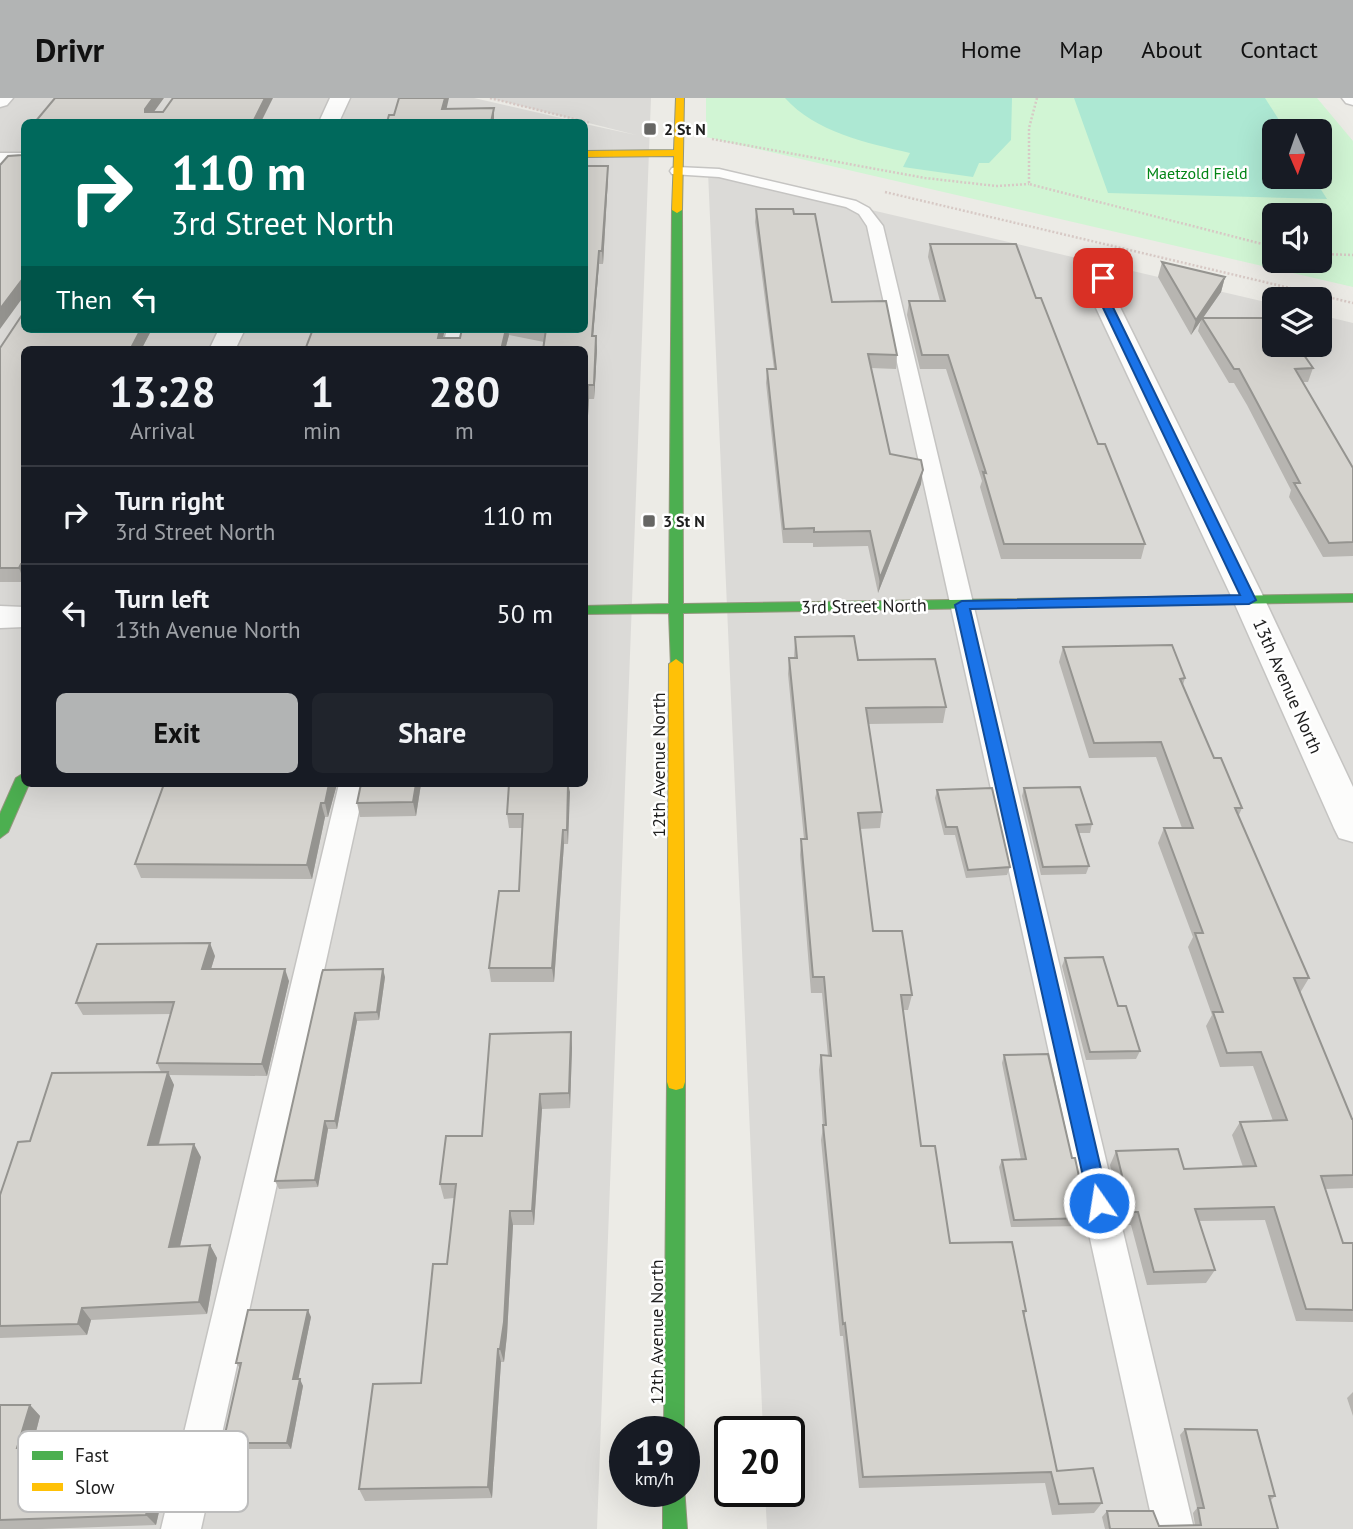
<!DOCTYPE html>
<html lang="en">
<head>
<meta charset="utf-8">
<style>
	body { margin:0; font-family:"PT Sans",sans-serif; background:#20242c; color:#f1f3f6; height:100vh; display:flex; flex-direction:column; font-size:26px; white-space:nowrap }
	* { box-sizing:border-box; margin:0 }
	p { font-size:23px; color:#9ea1a6 }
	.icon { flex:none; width:38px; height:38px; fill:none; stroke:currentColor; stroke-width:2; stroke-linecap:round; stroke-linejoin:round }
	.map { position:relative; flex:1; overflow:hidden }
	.details { position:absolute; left:21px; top:248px; width:567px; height:441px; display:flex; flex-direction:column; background:#171b24; border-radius:10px; box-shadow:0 7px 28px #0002 }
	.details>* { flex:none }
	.hud { position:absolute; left:21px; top:21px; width:567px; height:214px; border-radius:10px; box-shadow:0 7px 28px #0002; background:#00695c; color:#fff; overflow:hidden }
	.needle { width:46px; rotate:178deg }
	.buttons { position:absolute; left:1262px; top:21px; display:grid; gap:14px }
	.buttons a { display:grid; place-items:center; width:70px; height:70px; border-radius:10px; background:#171b24; box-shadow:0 7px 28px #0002; font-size:35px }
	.speed { position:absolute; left:609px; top:1318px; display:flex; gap:14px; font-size:35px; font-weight:700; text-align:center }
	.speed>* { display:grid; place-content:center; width:91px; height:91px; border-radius:50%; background:#171b24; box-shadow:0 7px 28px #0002; line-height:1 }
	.speed small { font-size:18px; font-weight:400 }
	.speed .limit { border:4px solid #111; border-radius:10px; background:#fff; color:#111 }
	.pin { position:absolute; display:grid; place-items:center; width:60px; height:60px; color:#fff; margin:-30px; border-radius:14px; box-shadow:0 4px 10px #0006 }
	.me { position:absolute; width:77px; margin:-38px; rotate:347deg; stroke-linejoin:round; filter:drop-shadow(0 0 5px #0008) }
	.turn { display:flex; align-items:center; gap:24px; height:147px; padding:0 35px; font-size:32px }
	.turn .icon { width:91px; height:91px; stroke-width:2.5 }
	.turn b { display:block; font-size:49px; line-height:60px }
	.then { display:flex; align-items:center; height:66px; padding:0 35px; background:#0003; gap:14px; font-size:26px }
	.eta { display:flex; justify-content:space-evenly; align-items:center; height:119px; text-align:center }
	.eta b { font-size:42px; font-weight:700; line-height:49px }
	.primary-button { display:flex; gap:14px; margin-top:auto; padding:14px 35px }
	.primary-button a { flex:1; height:80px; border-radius:10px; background:#b2b4b4; color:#111; font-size:28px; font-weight:700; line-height:80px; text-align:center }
	.primary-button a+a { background:#20242c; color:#f1f3f6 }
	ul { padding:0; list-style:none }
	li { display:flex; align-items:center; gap:21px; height:98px; padding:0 35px; border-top:2px solid #363941 }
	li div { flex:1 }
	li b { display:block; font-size:26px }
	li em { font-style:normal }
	header { display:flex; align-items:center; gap:42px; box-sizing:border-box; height:98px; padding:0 35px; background:#b2b4b4; color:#111 }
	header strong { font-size:33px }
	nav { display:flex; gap:38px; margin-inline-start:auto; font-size:24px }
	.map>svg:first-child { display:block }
	.residential { fill:#dbdad7; fill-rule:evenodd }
	.park { fill:#d1f5d4; fill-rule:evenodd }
	.pitch { fill:#ade8d3 }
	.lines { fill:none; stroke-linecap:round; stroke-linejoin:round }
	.lane-casing { stroke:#c5c4c2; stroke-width:3 }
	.street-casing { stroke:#c5c4c2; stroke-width:3 }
	.fast-casing { stroke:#93977d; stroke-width:2 }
	.slow-casing { stroke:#93977d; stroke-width:2 }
	.path { stroke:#d7c9c5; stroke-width:2.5; stroke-dasharray:2 2; stroke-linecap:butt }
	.lane { fill:#fcfcfb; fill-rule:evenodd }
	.street { fill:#fcfcfb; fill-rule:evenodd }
	.fast { fill:#4caf50; fill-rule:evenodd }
	.slow { fill:#ffc107; fill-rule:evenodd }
	.wall { fill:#b7b5b1 }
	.shaded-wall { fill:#959490 }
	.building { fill:#d5d3ce; stroke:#959490; stroke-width:2 }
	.route { fill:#1a73e8; stroke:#114b97; stroke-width:2 }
	.poi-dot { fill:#666664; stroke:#fff; stroke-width:2.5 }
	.labels { text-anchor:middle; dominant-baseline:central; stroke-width:5; stroke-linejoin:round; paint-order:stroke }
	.far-poi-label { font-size:16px; font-weight:bold; fill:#1e1e1e; stroke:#fff; text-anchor:start }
	.far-park-label { font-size:16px; fill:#028516; stroke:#fff }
	.street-label { font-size:18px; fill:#1e1e1e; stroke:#fff }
	.key { fill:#fff; stroke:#bcbcbc; stroke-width:2 }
	.key-label { font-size:19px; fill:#1e1e1e }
</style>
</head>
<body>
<header>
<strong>Drivr</strong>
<nav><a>Home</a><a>Map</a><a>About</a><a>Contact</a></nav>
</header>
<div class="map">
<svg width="1353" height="1431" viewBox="0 0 1353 1431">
	<rect width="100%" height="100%" fill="#ecebe6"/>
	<path class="residential" d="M0 0H474L578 24H24V231H584L585 26 636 37 490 0H651L597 1431H0ZM24 252H584V686H24Z
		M708 74 1274 206V247H1320V217L1353 225V1431H767L765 1393H789V1334L763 1333Z"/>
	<path class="park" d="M706 0H1317L1353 43V189L706 39ZM1274 33H1320V79H1274ZM1274 117H1320V163H1274Z"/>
	<path class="pitch" d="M785 0H1012L1011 42 989 65H979L973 79 903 69 910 55C867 45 815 34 785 0Z
		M1074 0H1265L1286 33H1274V79H1313L1327 101 1108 95Z"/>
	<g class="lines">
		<defs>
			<path id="lane" d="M677 69 719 71 856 103 869 110 883 128 1194 1431H1154L867 128 859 116 846 109 719 79 672 76 670 73 672 70Z
				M447 231H465L460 252H442Z
				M339 686H365L201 1431H161Z"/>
			<path id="street" d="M0 0H13L7 7 0 9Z
				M330 0H350L339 24H319Z
				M1342 0H1353V7L1346 5Z
				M0 55H24V67H0Z
				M1103 173 1112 175 1115 180 1113 195 1265 502 1353 689V744L1339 740 1334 730 1233 502 1089 195 1094 175Z
				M219 231H245L235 252H209Z
				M0 508 24 509V529L0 530Z"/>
			<path id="fast" d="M677 109 682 112 683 506 1353 496V504L683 515V566L681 569H671L669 515 584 516V508L669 506 672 112Z
				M24 675V686H29L8 734 0 740V716L16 680Z
				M676 976 683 978 685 984 684 1339V1334H664L667 984 669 978Z
				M684 1388 687 1431H663V1393H684Z"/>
			<path id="slow" d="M676 0H684L682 112 677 115 672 112 674 58 584 59V53L674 52Z
				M676 561 683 566 685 984 683 990 676 992 669 990 667 984 669 566Z"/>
		</defs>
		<use href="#lane" class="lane-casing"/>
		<use href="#street" class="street-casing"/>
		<use href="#fast" class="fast-casing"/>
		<use href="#slow" class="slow-casing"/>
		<path class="path" d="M490 0 591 25
			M1037 0 1029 30V86L1274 149
			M712 41 925 80 996 88 1029 86
			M885 94 1353 205
			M1320 156 1353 157"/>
		<use href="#lane" class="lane"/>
		<use href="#street" class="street"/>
		<use href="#fast" class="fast"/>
		<use href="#slow" class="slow"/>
	</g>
	<path class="wall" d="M608 68V80L603 166H599L593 238H596L597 252 594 301H589L586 351H584V252L509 237 505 252H305L313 231H445L443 240H460L462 231H584Z
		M756 111 794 116 832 204 897 257 896 271 871 270 890 356 921 386 878 495 868 448 813 449V445H783L766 285 767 271H774L755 124Z
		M930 146 1036 200 1098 346 1145 446 1141 461H1001L980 389 982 383 946 271H920L907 217 909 203H940L928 159Z
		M1162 164 1225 179 1221 194 1203 220 1313 270 1308 284H1303L1353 370V458L1323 459 1289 399 1291 392 1247 307 1234 285H1229L1198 233 1201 222 1191 237 1158 179Z
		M24 231H152L141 252H24V484H0V250Z
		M795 539 858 562 946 609 943 625 868 626 882 714 880 730 860 731 873 833 912 897 908 912H903L921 1048 950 1145 1026 1213 1024 1219 1057 1373 1102 1405 1094 1415 1052 1417 1045 1385 859 1390 843 1238H840L821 1042 823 1029 819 972 821 957 828 958 822 895H811L800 757 801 741H804L788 576 789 560H794Z
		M1063 549 1185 580 1183 587 1214 660 1242 710 1238 719 1309 880 1300 895 1352 1021H1353V1090L1325 1091 1343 1145H1353V1224L1296 1223 1265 1122 1199 1123 1215 1172 1206 1185 1147 1187 1131 1127H1124L1110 1067 1116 1053 1184 1071 1243 1069 1232 1037 1240 1024 1273 1023 1253 968 1220 969 1206 928 1212 917 1188 849 1193 839 1158 745 1164 730H1182L1156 659 1089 660 1059 564Z
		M164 686H337L328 719H325L312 781 141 780 135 766Z
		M361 686H421L416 718 360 719 357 705Z
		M509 686H569L568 746H564L554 884H491L489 870 519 793 523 730H509L507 716Z
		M1024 690 1092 726 1090 735H1079L1089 768 1086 776 1041 777 1022 698Z
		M937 692 1010 769 1007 777 966 780 955 737H944L935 700Z
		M215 858 211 871 289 883 267 978 169 977 174 987 159 1047 201 1059 180 1148 210 1147 217 1160 207 1216 91 1222 87 1237 0 1240V1097L30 1043 161 974 157 965 171 916 83 917 76 905Z
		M1065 860 1140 953 1136 961 1086 962 1062 868Z
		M322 875 385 879 379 922 357 923 337 1031H328L318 1089 279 1091 275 1083Z
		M571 934 572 950 570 1010 542 1011 534 1127H513L507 1237 504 1264H501L492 1400 365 1403 359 1391 421 1285 447 1166 454 1100 444 1101 440 1086Z
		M1004 957 1072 1060 1088 1120 1084 1128 1011 1129 999 1069 1002 1062H1021L1002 965Z
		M311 1219 298 1281 303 1288 291 1351H228L223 1345 240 1270 236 1265Z
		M1353 1294V1318L1347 1300Z
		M0 1307H30L40 1318 32 1349 163 1346 172 1357 156 1427 41 1431H0Z
		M1185 1331 1275 1398 1270 1403 1278 1431H1105L1102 1419 1107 1413 1159 1428 1195 1427 1193 1415 1197 1410 1180 1337Z"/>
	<path class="shaded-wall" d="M153 0H164L148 22 145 11Z
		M265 0H273L261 24H253Z
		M445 0H449L444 22 442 11Z
		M494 10V24H491Z
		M608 68V80L603 166 602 153Z
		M599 153V166L592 252V238Z
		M24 179V198L0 231V211Z
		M1225 179 1221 194 1191 237 1196 222Z
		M141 231H152L141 252H130Z
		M440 231H445L440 252 438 240Z
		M506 231H508L509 237 505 252H501Z
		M596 238 597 252 594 301V287Z
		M588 287 589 301 586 351 585 336Z
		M923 372 921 386 878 495 880 480Z
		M21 466 24 475V483L19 470Z
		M329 686H337L328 719 325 705Z
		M416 686H421L416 718 413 704Z
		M568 686 570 694 568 746 567 732Z
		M321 705 325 719 312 781 307 767Z
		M563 732 564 746 554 884 552 870Z
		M210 845 215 858 207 884 202 871Z
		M285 871 289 883 267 978 262 966Z
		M383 871 385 879 379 922 377 914Z
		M355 915 357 923 337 1031 335 1023Z
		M571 934 572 950 570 1010 569 995Z
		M168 974 174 987 155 1060 148 1047Z
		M540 996 542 1011 534 1127 532 1113Z
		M325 1023 328 1031 318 1089 315 1082Z
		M194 1046 201 1059 177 1161 169 1149Z
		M510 1113 513 1127 507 1237 504 1264 500 1251Z
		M210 1147 217 1160 207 1216 199 1204Z
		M82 1210 91 1222 87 1237 78 1226Z
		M308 1212 311 1219 297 1288 293 1281Z
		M498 1251 501 1264 492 1400 488 1389Z
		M300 1281 303 1288 291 1351 287 1345Z
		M30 1307 40 1318 29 1361 17 1350Z
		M163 1346 172 1357 156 1427 146 1417Z"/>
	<path class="building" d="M55 0H153L145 11V14H163L173 0H265L253 24H35Z
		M399 0H445L442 11 494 10 491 24H387L389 17H394Z
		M24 38V179L0 211V67L8 58 22 57V41Z
		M584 68H608L602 153H599L592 238H596L594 287H588L585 336 584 252H543L546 231H584Z
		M756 111H793L794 116H815L832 204 886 203 897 257 868 256 890 356 921 362 923 372 880 480 870 433 814 434V430L784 431 767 271H776Z
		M930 146H1016L1036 200H1041L1098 346H1105L1145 446H1004L983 374 986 375 948 257H922L909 203H945Z
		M1162 164 1225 179 1196 222Z
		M24 214V231H141L130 252H24V466H21L19 470H0V250Z
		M1202 220H1274V247H1297L1313 270 1295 271 1353 370V444L1329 445 1294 385H1300L1251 293 1239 271H1234Z
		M313 231H440L438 240H460L462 231H506L501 252H305Z
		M854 538 858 562 935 561 946 609 866 610 882 714 858 715 873 833H902L912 897H901L921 1048H935L950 1145 1012 1144 1026 1213H1023L1057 1373 1093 1370 1102 1405 1059 1406 1051 1374 863 1379 845 1225 843 1226 823 1027H826L821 957 831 958 824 879H813L801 741H807L789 560H797L795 539Z
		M1172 547 1185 580 1180 581 1214 660H1221L1242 710H1235L1309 880H1294L1352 1021H1353V1077L1321 1078 1343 1145H1353V1212L1306 1211 1274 1109 1195 1111 1215 1172 1154 1174 1138 1114H1131L1116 1053 1178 1051 1184 1071 1256 1068 1240 1024 1287 1022 1261 954 1227 955 1213 914H1223L1195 835H1203L1164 730H1193L1161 644 1094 645 1063 549Z
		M164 686H329L325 705H321L307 767 135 766Z
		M361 686H416L413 704 357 705Z
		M509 686H568L567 732H563L552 870H489L499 793H519L523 716H507Z
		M1080 689 1092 726 1076 727 1089 768 1043 769 1024 690Z
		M992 690 1010 769 968 772 957 729H946L937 692Z
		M210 845 202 871H285L262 966 157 965 174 904 76 905 97 846Z
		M1103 859 1118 908H1126L1140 953 1090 954 1065 860Z
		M383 871 377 914 355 915 335 1023H325L315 1082 275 1083 322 875 323 872Z
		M571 934 569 995 540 996 532 1113H510L504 1224 500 1251H498L488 1389 359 1391 373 1286 421 1285 433 1166H447L456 1086H440L446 1038H482L490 936Z
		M1048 956 1072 1060H1075L1088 1120 1014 1122 1002 1062 1026 1061 1004 957Z
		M168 974 148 1047 194 1046 169 1149 210 1147 199 1204 82 1210 78 1226 0 1228V1097L18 1044 30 1043 52 975Z
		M248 1212H308L293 1281H300L287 1345H223L241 1265H236Z
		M0 1307H30L17 1350 163 1346 146 1417 0 1422Z
		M1185 1331 1257 1332 1275 1398H1269L1278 1431H1110L1107 1413H1153L1159 1428 1201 1427 1198 1410H1204Z"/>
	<path class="route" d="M1103 177 1108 180 1106 195 1256 502 1249 506 970 511 1109 1105 1106 1112 1099 1114 1092 1112 1089 1105 955 507 962 503 1240 497 1096 195 1098 180Z"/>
	<g class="poi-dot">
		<rect x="643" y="24" width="14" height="14" rx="3.5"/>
		<rect x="642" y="416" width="14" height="14" rx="3.5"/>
	</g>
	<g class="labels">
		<g class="far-poi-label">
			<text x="664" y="31">2 St N</text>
			<text x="663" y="423">3 St N</text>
		</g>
		<g class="far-park-label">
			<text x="1197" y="75">Maetzold Field</text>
		</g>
		<g class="street-label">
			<text transform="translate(864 508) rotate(-1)">3rd Street North</text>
			<text transform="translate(1288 588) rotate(66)">13th Avenue North</text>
			<text transform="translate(658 667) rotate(-90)">12th Avenue North</text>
			<text transform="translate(656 1234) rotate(-90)">12th Avenue North</text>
		</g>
	</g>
	<rect x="18" y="1333" width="230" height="81" rx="10" class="key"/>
	<rect x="32" y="1353" width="31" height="9" fill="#4caf50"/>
	<rect x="32" y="1385" width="31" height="8" fill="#ffc107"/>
	<g class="key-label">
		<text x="75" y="1364">Fast</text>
		<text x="75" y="1396">Slow</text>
	</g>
</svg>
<div class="buttons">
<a><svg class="needle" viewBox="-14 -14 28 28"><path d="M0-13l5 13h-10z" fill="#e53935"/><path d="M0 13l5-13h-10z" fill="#9ea1a6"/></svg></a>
<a><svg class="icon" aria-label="sound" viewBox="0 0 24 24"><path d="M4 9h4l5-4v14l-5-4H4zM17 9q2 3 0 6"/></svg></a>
<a><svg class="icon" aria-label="layers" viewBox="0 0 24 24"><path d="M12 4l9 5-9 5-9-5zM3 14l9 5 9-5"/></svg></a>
</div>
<div class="speed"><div>19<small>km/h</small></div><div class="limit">20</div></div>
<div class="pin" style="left:1103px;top:180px;background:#d93025"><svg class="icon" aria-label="arrive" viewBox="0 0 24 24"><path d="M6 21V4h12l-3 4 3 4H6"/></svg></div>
<svg class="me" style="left:1099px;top:1105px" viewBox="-20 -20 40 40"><circle r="17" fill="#1a73e8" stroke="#fff" stroke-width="3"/><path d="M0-11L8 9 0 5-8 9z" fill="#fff"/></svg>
<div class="hud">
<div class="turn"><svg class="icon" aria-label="right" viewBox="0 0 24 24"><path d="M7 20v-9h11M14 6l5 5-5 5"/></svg><div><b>110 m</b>3rd Street North</div></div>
<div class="then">Then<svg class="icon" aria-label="left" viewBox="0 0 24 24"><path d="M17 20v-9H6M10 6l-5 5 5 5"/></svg></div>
</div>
<section class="details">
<div class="eta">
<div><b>13:28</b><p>Arrival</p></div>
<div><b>1</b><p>min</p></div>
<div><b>280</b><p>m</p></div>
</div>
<ul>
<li><svg class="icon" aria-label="right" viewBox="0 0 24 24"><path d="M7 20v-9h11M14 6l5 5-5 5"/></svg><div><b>Turn right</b><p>3rd Street North</p></div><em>110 m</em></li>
<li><svg class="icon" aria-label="left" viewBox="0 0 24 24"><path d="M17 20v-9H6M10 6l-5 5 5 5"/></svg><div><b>Turn left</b><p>13th Avenue North</p></div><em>50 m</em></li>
</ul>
<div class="primary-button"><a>Exit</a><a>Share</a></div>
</section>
</div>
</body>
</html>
